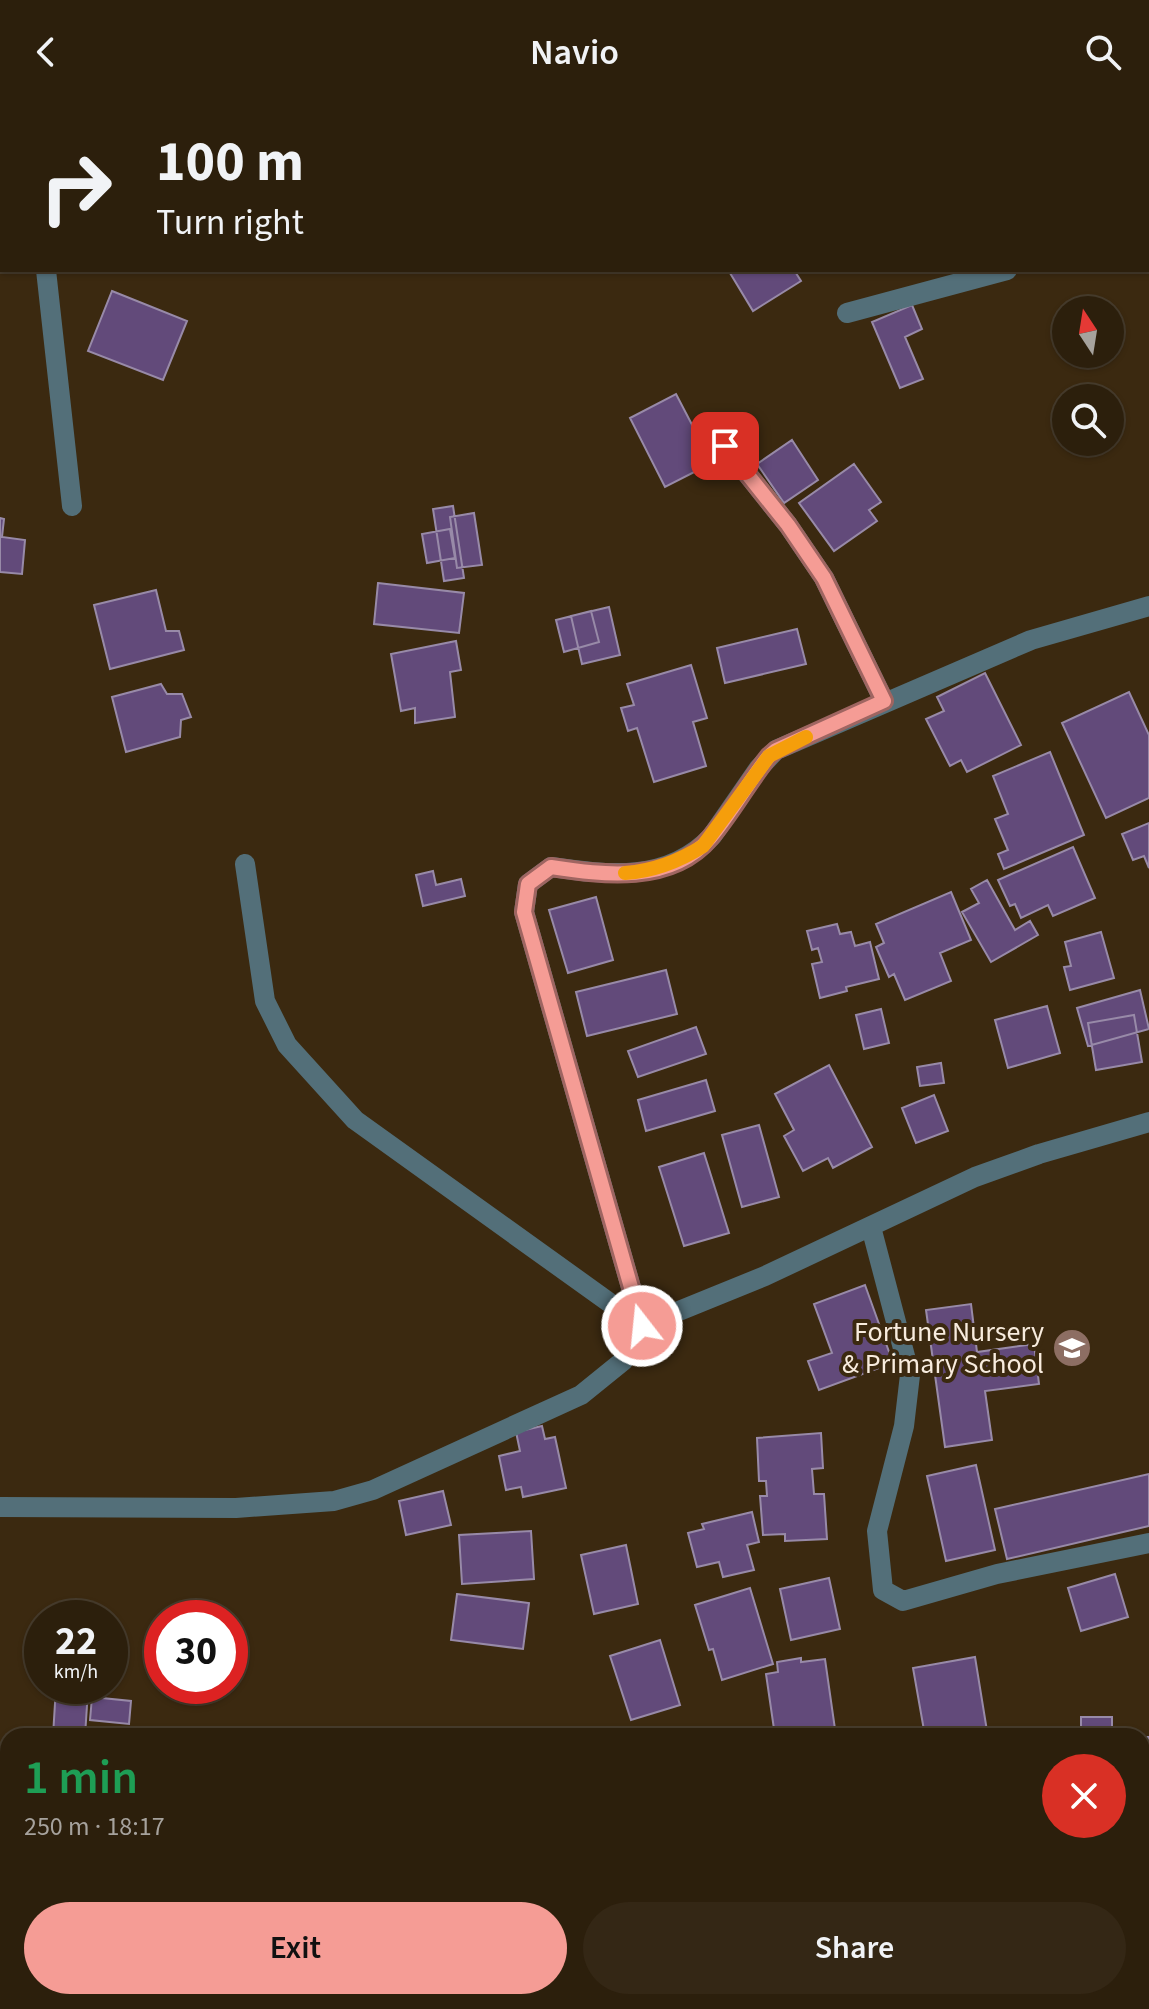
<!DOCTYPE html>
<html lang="en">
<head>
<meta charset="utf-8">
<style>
	body { margin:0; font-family:"Source Sans 3",sans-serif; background:#342715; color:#f1f3f6; height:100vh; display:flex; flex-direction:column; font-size:30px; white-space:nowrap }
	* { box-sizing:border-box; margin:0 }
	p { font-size:26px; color:#a6a29d }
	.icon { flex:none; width:44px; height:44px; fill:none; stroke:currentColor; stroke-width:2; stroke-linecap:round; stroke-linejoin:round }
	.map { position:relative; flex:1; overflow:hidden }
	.drawer { position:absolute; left:0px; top:1624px; width:1150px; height:282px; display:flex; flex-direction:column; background:#2c1f0c; border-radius:24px 24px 0 0; box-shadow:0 2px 6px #0004,0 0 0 2px #483d2d }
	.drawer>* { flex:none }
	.top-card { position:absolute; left:0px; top:0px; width:1150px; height:168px; box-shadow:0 2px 6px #0004,0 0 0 2px #483d2d; background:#2c1f0c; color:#f1f3f6; overflow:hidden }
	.needle { width:52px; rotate:348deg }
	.tools { position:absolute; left:1052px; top:192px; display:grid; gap:16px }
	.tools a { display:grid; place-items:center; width:72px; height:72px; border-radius:50%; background:#2c1f0c; box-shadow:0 2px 6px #0004,0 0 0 2px #483d2d; font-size:40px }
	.speed { position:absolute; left:24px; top:1496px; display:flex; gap:16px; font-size:40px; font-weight:700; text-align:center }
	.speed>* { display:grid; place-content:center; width:104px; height:104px; border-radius:50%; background:#2c1f0c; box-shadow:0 2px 6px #0004,0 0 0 2px #483d2d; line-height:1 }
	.speed small { font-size:20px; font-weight:400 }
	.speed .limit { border:12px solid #d22; background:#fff; color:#111 }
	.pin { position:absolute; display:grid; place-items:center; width:68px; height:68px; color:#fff; margin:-34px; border-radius:16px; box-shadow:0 4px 12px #0006 }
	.me { position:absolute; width:88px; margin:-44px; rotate:344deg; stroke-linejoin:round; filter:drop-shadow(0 0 6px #0008) }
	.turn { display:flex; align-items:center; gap:28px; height:168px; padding:0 24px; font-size:36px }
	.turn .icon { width:104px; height:104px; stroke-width:2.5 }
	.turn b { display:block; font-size:56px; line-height:68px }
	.round { display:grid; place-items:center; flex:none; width:84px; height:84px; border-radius:42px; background:#342715 }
	.overview { display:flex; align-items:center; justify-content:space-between; height:136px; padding:0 24px }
	h1 { font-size:48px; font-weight:600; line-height:60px; color:#1e9e55 }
	.cta { display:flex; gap:16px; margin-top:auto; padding:16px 24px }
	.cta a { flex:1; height:92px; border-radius:48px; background:#f59c95; color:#111; font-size:32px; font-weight:600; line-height:92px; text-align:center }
	.cta a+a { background:#342715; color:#f1f3f6 }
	header { display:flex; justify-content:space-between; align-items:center; height:104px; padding:0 24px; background:#2c1f0c; font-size:36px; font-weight:600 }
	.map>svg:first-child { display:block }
	.building { fill:#624a7a; stroke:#988aa8; stroke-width:2 }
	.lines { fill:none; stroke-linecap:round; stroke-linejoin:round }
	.minor { stroke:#536f79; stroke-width:20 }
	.route-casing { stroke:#9f6561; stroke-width:20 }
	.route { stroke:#f59c95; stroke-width:14 }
	.slow { stroke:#f59e0b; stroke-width:14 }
	.labels { text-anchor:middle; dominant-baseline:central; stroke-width:8; stroke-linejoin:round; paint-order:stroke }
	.poi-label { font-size:28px; fill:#f8ecde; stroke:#3b2910; text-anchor:end }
</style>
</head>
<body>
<header><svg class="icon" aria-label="back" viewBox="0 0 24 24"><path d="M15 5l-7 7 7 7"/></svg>Navio<svg class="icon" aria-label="search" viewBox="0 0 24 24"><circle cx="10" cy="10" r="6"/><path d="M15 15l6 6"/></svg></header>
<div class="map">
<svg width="1149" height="1905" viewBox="0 0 1149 1905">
	<rect width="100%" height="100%" fill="#3b2910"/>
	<path class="building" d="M225 0H295L224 2Z
		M734 166H794L801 177 753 207 730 169Z
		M112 187 187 217 163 276 88 247Z
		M912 201 922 225 905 233 923 275 900 284 872 218Z
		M676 290 712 359 665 383 630 314Z
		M792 336 818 376 784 399 757 360Z
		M854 360 881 398 869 406 877 417 834 447 799 399Z
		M453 402 464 474 444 477 433 405Z
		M474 409 482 461 457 464 450 413Z
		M0 414 4 415 2 433 25 436 22 470 0 468Z
		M450 425 455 454 427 459 422 430Z
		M378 479 464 489 459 529 374 520Z
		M156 486 166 527H179L184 546 110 565 94 501Z
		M609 503 620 551 582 560 571 512Z
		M591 507 599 538 564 548 556 516Z
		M797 525 806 560 725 579 717 544Z
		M456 537 461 566 450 568 455 613 415 619V604L401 607 391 550Z
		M691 561 707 614 693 618 706 662 654 678 637 624 628 627 621 604 634 601 627 580Z
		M985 569 1021 641 967 668 961 656 950 662 926 615 944 607 937 593Z
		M161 580 167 590H182L191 613 181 616 180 633 126 648 112 593Z
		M1129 588 1149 631V694L1106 714 1062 619Z
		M1050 648 1084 731 1004 765 998 750 1008 746 995 715 1008 710 993 672Z
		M1149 719V764L1144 752 1133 756 1122 730Z
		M1073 743 1095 794 1053 812 1048 801 1021 814 1015 800 1010 802 998 776Z
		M433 767 436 781 461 775 465 792 423 802 416 771Z
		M987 776 1015 826 1030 817 1038 831 991 858 962 808 979 799 971 785Z
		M951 788 971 836 940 849 951 877 905 896 894 870 889 873 876 843 884 839 876 820Z
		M596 793 613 856 568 869 549 806Z
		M837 820 840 830 851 828 855 842 870 838 879 875 846 883 847 887 820 894 812 860 822 858 818 844 812 846 807 827Z
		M1101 828 1114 874 1070 886 1064 863 1071 862 1065 838Z
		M666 866 677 910 587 932 576 888Z
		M1140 886 1149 925 1088 942 1077 904Z
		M1047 902 1060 949 1008 964 995 916Z
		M881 905 889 939 864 945 856 911Z
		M1134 911 1142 958 1096 966 1088 919Z
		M696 923 706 950 638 973 628 947Z
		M941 959 944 979 920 982 917 963Z
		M829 961 872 1043 833 1064 828 1054 803 1067 784 1032 794 1026 775 990Z
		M706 976 715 1007 646 1027 638 996Z
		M934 991 948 1027 916 1039 902 1004Z
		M759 1021 779 1093 742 1103 722 1031Z
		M704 1049 729 1129 684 1142 659 1063Z
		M865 1181 893 1259 819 1286 808 1257 832 1249 814 1200Z
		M971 1200 977 1248 1034 1240 1039 1280 985 1287 992 1336 945 1343 926 1206Z
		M1077 1239 1078 1246 1059 1250 1058 1242Z
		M542 1322 545 1335 555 1333 566 1384 523 1393 521 1383 506 1386 499 1352 520 1347 516 1328Z
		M821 1329 823 1364 812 1365 814 1390H824L827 1435 785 1437V1430L763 1431 760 1392H767L766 1377H759L757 1334Z
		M976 1361 995 1446 946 1457 927 1372Z
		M1149 1370V1422L1007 1455 995 1405Z
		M443 1387 451 1421 406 1431 399 1397Z
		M752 1408 759 1438 747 1441 754 1466 723 1473 719 1458 697 1463 688 1429 704 1425 702 1420Z
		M531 1427 534 1475 462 1480 459 1431Z
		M626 1441 638 1500 594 1510 581 1451Z
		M1115 1470 1128 1513 1081 1527 1068 1484Z
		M829 1474 840 1525 791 1536 780 1485Z
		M750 1484 773 1560 722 1576 713 1545 709 1546 695 1501Z
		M457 1490 529 1499 523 1545 451 1536Z
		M660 1536 680 1601 631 1616 610 1552Z
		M975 1553 987 1627 957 1632H925L913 1564Z
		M801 1554V1558L825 1555 836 1632H775L766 1570 778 1568 777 1558Z
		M56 1583 88 1586 85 1632H53Z
		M92 1593 131 1597 129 1620 90 1616Z
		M1081 1613H1112V1632H1081Z
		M1142 1633H1149V1712H1142Z
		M305 1898H320L349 1905H303Z
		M696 1898H728V1903Z
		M879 1898H916L917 1905H855L854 1901Z
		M1008 1898H1049L1088 1902 1087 1905H1007Z"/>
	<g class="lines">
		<path class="minor" d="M42 2V0
			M1148 128 1149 127
			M46 166 72 402
			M847 209 1007 166
			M725 342 788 421 824 474 884 597
			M245 760 265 897 287 941 355 1016 642 1222 765 1172 975 1073 1039 1050 1149 1018
			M871 1123 910 1271 904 1322 877 1427 883 1486 903 1497 997 1470 1149 1439
			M0 1403 236 1404 334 1397 373 1386 581 1291 623 1257 642 1222 524 808 528 780 551 763C608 771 668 779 712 732L759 664 776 646 1031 536 1149 502"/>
	</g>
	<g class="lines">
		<defs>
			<path id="route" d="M642 1222 524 808 528 780 551 763C603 771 671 780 710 734 732 708 748 678 769 652L776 646 884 597 824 474 788 421 725 342"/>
		</defs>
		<use href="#route" class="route-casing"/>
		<use href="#route" class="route"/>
		<path class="slow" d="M625 769C654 767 678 758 703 742L769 652 806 633"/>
	</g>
	<defs>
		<symbol id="school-disc" viewBox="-11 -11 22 22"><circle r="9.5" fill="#8d6e63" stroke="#3b2910"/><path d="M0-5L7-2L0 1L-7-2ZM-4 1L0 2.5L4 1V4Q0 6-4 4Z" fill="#fff"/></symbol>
	</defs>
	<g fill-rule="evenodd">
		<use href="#school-disc" x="1050" y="1222" width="44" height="44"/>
	</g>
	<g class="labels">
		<g class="poi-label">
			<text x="1044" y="1228">Fortune Nursery<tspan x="1044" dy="32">&amp; Primary School</tspan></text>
		</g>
	</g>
</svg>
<div class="tools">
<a><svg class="needle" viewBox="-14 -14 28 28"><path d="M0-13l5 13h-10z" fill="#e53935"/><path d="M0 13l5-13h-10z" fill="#a6a29d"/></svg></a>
<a><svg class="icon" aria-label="search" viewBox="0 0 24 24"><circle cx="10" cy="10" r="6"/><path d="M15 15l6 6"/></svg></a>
</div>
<div class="speed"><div>22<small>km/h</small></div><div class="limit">30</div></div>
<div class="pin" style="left:725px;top:342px;background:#d93025"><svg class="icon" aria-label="arrive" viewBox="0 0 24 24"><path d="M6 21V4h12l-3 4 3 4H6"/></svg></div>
<svg class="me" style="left:642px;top:1222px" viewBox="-20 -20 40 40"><circle r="17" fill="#f59c95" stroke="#fff" stroke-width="3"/><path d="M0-11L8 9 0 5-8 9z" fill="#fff"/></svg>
<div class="top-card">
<div class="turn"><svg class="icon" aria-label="right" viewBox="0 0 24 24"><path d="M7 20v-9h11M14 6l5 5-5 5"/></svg><div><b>100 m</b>Turn right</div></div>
</div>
<section class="drawer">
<div class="overview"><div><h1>1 min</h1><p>250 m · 18:17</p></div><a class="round" style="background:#d93025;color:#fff"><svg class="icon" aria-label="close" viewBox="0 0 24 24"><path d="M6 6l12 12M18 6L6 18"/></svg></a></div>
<div class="cta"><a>Exit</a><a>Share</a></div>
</section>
</div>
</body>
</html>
